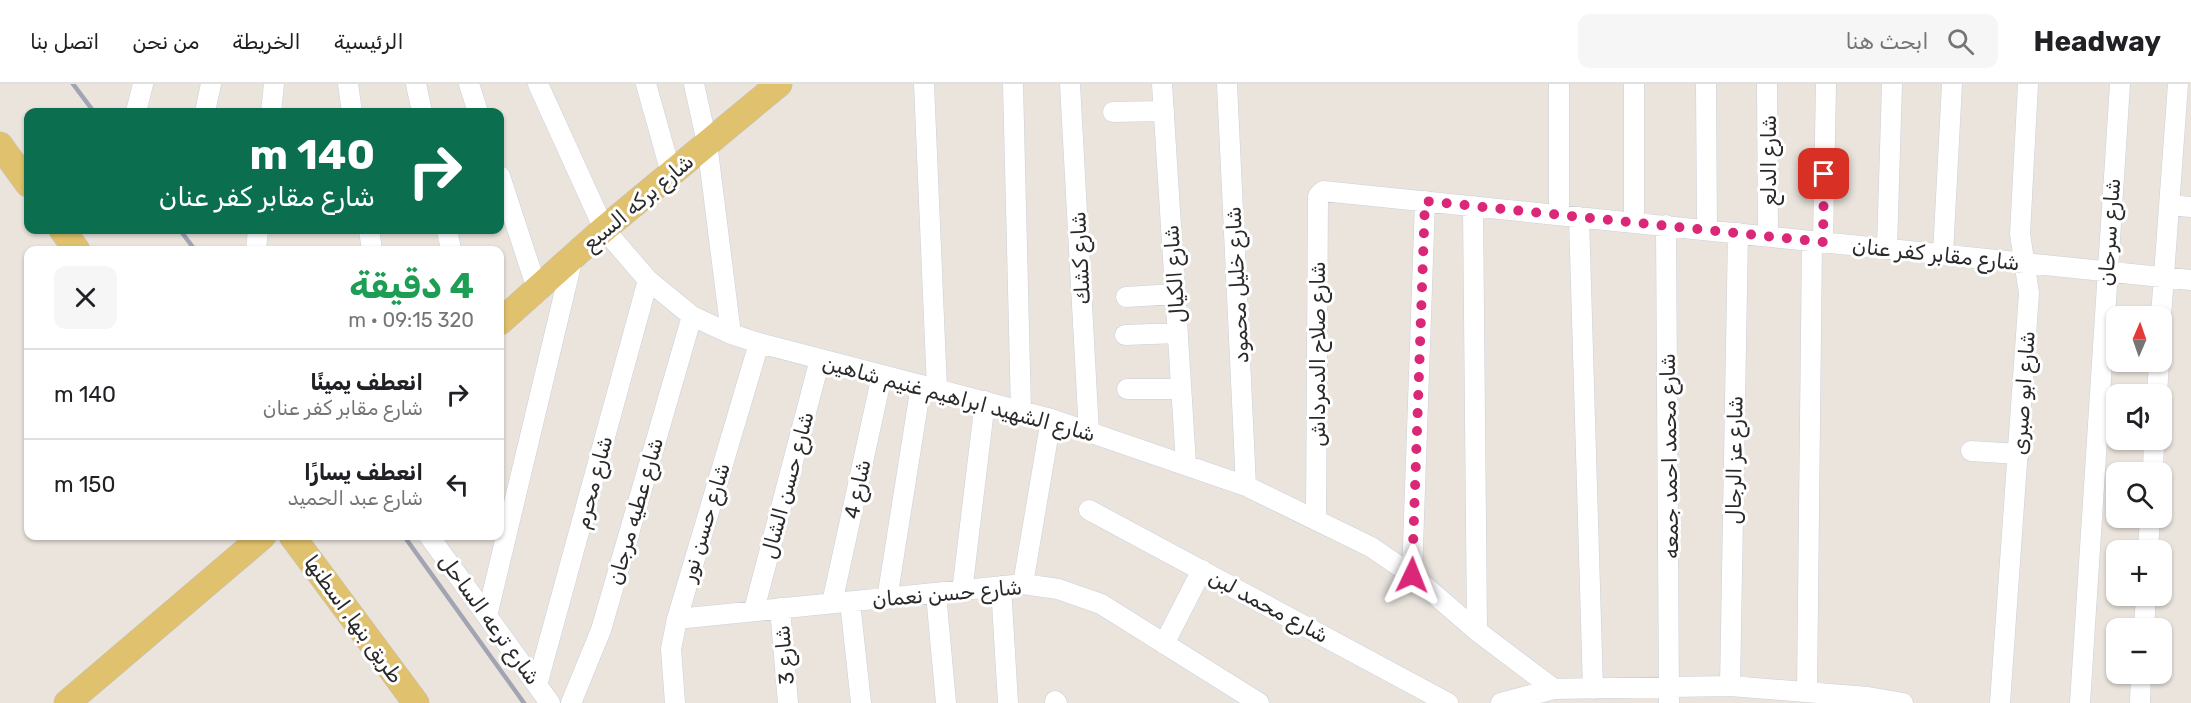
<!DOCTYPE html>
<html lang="ar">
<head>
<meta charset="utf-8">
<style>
	body { margin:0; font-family:Rubik,Cairo,sans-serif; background:#f6f6f6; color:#202124; direction:rtl; height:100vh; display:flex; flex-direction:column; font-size:22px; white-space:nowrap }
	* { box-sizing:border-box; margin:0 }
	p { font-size:20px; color:#757577 }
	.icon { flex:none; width:33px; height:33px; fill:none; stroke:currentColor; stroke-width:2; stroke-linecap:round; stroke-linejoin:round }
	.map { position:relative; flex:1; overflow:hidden; direction:ltr }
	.details { position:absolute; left:24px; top:162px; width:480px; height:294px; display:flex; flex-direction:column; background:#fff; border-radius:12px; box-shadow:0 2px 4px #0004; direction:rtl }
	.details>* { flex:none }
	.banner { position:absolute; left:24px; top:24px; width:480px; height:126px; border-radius:12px; box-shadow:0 2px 4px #0004; direction:rtl; background:#0b6e4f; color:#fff; overflow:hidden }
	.needle { width:39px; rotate:2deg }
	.controls { position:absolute; left:2106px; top:222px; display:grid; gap:12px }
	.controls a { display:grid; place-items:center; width:66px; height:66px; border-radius:12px; background:#fff; box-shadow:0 2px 4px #0004; font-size:30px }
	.pin { position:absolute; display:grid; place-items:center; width:51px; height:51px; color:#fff; margin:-26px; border-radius:12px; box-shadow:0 3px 9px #0006 }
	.me { position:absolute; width:66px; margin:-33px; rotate:2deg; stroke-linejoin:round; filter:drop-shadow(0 0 4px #0008) }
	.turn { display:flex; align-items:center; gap:21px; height:126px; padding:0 30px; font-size:27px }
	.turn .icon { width:78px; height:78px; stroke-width:2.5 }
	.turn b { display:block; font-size:42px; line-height:51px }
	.round { display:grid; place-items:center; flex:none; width:63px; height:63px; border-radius:12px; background:#f6f6f6 }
	.overview { display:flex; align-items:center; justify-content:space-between; height:102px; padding:0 30px }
	h1 { font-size:36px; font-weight:700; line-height:45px; color:#1e9e55 }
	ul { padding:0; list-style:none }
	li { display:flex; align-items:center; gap:18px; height:90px; padding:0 30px; border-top:2px solid #e0e0e0 }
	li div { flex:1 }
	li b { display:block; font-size:22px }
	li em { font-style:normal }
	header { display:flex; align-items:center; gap:36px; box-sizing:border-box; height:84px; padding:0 30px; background:#fff; border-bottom:2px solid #e0e0e0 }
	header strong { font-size:28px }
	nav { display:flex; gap:33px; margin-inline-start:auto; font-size:21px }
	.search { width:420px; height:54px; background:#f6f6f6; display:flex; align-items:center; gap:15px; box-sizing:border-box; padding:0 21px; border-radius:12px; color:#757577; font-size:22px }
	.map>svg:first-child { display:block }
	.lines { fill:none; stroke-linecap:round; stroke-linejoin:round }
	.minor-casing { stroke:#cccfda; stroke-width:21 }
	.major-casing { stroke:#c3c3c3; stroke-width:27 }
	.minor { stroke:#fff; stroke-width:20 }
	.major { stroke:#e0c16d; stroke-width:26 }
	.rail { stroke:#a1a4b2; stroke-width:4.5 }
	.route { stroke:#db2777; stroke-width:10; stroke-dasharray:0 18 }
	.labels { text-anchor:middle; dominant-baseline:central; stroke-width:6; stroke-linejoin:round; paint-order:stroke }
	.street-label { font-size:21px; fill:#2a2a2a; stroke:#fff }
</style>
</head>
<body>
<header>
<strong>Headway</strong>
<div class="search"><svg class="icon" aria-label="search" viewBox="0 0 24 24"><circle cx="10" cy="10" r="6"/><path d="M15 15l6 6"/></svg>ابحث هنا</div>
<nav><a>الرئيسية</a><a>الخريطة</a><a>من نحن</a><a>اتصل بنا</a></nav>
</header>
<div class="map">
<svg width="2191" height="619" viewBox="0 0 2191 619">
	<rect width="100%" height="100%" fill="#eae4dd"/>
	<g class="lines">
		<defs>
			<path id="minor" d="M348 0 352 28
				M416 0 422 28
				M469 0 478 28
				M538 0 604 145 648 196 692 232 731 250 759 259 1051 335 1246 402 1371 463 1412 491 1477 547 1554 605
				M646 0 671 89
				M694 0 707 59 731 250
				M924 0 937 305
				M1013 0 1021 327
				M1070 0 1089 349
				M1162 0 1186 380
				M1227 0 1246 402
				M1559 0V130
				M1634 0V138
				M1706 0 1707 146
				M1767 0 1768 152
				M136 28 143 0
				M205 28 211 0
				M271 28 274 0
				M1113 28 1164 27
				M500 92 537 205
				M2169 121 2191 123
				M1473 122 1477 547
				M1579 133 1593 605
				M1666 141 1669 619
				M369 146 372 166
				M447 146 451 166
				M1823 158 1826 0
				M1887 164 1892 0
				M256 166 258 146
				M1943 170 1952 0
				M1126 213 1175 210
				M2161 232 2178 0
				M1125 251 1178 249
				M1127 305H1181
				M2157 310 2159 278
				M1971 367 2019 370
				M2153 388 2154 356
				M1089 426 1448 619
				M1316 436 1318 112 1323 107 2191 196
				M429 452 550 619
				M2148 466 2150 434
				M1412 491 1425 117
				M1023 500 1051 335
				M1001 502 1008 619
				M962 508 985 317
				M936 510 946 619
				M887 515 921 301
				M850 518 861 619
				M832 519 882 291
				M780 524 788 619
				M754 526 820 275
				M487 532 573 173
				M677 535 1023 500 1058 505 1101 520 1259 619
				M2144 544 2146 512
				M1164 560 1202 486
				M537 601 648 196
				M1730 602 1738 149
				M1807 608 1812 157
				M1055 617 1057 619
				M571 619 601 546 692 232
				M675 619 671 565 677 535 759 259
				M1501 619 1554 605 1730 602 1868 613 1903 619
				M2000 619 2029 209 2020 150 2028 0
				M2080 619 2120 0
				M2140 619 2141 590"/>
			<path id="major" d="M0 61 28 100
				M62 146 77 166
				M500 238 604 145 779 0
				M292 452 416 619
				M67 619 263 452"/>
		</defs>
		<use href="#minor" class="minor-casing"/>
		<use href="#major" class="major-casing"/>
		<use href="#minor" class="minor"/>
		<use href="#major" class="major"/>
		<path class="rail" d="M73 0 94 28
			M180 146 195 166
			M404 452 524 619"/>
	</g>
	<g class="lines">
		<path class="route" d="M1412 491 1425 117 1823 158 1824 90"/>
	</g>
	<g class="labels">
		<g class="street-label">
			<text transform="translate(1768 76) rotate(-90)">شارع الدلع</text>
			<text transform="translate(638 118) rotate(-40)">شارع بركه السبع</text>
			<text transform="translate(2109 148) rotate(-86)">شارع سرحان</text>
			<text transform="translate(1936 170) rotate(6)">شارع مقابر كفر عنان</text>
			<text transform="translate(1080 174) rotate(-93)">شارع كشك</text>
			<text transform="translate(1174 190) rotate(-94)">شارع الكيال</text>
			<text transform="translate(1237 201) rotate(-93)">شارع خليل محمود</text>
			<text transform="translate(1317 270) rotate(-90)">شارع صلاح الدمرداش</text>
			<text transform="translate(2023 309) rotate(-86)">شارع ابو صبرى</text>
			<text transform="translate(959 314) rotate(15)">شارع الشهيد ابراهيم غنيم شاهين</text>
			<text transform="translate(1669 372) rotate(-91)">شارع محمد احمد جمعه</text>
			<text transform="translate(1734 376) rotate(-89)">شارع عز الرجال</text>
			<text transform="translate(593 398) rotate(-75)">شارع محرم</text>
			<text transform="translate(787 401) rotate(-75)">شارع حسن الشال</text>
			<text transform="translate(857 405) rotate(-78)">شارع 4</text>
			<text transform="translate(635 427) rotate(-74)">شارع عطيه مرجان</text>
			<text transform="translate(705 438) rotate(-73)">شارع حسن نور</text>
			<text transform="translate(947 509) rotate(-5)">شارع حسن نعمان</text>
			<text transform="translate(1269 522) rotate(28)">شارع محمد لبن</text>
			<text transform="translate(354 535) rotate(54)">طريق بنها, اسطنها</text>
			<text transform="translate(490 535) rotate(54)">شارع ترعه الساحل</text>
			<text transform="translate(784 571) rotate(-95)">شارع 3</text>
		</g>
	</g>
</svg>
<div class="controls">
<a><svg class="needle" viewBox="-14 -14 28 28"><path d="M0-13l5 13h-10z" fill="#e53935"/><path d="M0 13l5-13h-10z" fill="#757577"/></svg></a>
<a><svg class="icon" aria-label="sound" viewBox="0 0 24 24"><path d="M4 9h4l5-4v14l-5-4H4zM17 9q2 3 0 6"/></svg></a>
<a><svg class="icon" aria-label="search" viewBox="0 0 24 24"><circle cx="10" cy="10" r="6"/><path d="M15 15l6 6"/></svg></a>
<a>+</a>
<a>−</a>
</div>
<div class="pin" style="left:1824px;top:90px;background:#d93025"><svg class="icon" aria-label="arrive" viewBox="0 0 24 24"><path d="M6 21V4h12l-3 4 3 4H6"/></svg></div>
<svg class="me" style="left:1412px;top:491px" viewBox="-20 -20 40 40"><path d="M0-17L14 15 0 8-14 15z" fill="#db2777" stroke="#fff" stroke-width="4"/></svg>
<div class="banner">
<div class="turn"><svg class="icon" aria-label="right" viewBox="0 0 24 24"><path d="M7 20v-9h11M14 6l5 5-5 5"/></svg><div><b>140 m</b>شارع مقابر كفر عنان</div></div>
</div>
<section class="details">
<div class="overview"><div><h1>4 دقيقة</h1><p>320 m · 09:15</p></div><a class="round"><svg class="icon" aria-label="close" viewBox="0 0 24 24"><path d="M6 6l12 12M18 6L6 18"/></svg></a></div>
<ul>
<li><svg class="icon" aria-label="right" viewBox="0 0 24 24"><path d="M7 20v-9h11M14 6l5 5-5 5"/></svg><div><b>انعطف يمينًا</b><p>شارع مقابر كفر عنان</p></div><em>140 m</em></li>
<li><svg class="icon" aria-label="left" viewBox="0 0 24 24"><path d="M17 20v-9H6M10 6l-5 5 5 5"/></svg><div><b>انعطف يسارًا</b><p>شارع عبد الحميد</p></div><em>150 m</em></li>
</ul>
</section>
</div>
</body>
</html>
